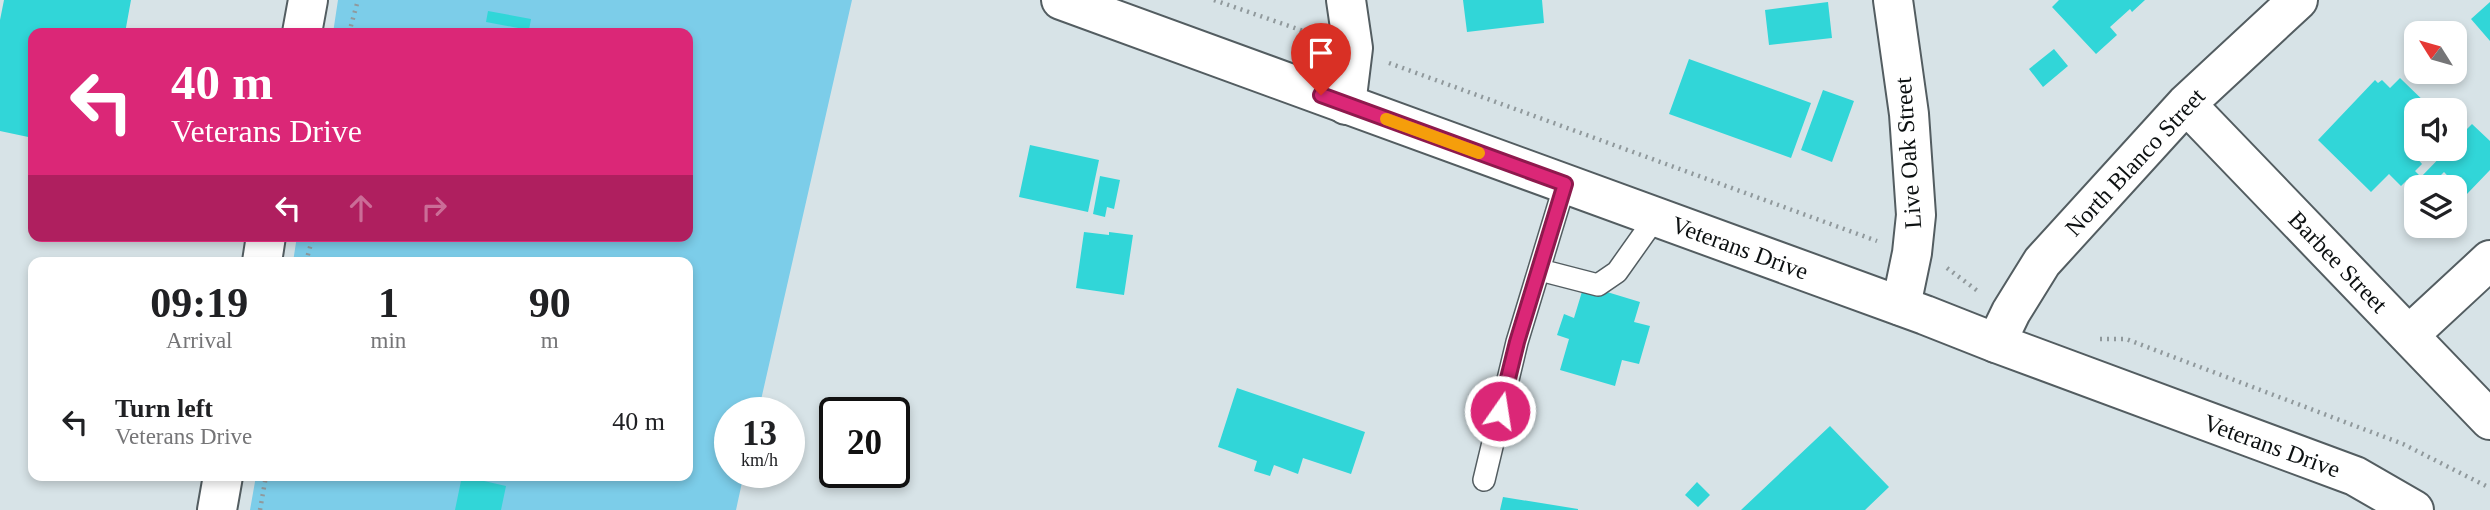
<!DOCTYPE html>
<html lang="en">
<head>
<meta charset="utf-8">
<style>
	body { margin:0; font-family:Georgia,serif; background:#f6f6f6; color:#202124; height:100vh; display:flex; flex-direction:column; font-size:26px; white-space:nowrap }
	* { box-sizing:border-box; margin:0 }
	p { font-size:23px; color:#757577 }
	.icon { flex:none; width:38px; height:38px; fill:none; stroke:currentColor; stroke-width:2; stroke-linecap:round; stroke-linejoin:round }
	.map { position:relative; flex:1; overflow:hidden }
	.side { position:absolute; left:28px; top:257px; width:665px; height:224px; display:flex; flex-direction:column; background:#fff; border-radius:14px; box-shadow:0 4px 10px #0003 }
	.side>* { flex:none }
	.top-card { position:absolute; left:28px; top:28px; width:665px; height:214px; border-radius:14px; box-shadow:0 4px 10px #0003; background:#db2777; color:#fff; overflow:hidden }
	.needle { width:46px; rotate:307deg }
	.buttons { position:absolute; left:2404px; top:21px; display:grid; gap:14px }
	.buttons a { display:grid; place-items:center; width:63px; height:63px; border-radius:14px; background:#fff; box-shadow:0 4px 10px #0003; font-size:35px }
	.speed { position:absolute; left:714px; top:397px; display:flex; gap:14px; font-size:35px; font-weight:700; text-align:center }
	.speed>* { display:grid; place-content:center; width:91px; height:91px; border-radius:50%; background:#fff; box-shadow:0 4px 10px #0003; line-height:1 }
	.speed small { font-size:18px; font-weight:400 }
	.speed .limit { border:4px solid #111; border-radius:10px; background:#fff; color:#111 }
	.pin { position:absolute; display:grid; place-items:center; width:60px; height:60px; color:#fff; margin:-72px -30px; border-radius:50% 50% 50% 0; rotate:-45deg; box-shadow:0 0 7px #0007 }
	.pin .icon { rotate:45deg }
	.me { position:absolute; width:77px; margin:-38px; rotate:13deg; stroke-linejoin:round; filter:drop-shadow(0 0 5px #0008) }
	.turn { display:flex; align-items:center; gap:24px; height:147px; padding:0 28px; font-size:32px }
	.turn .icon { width:91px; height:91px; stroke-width:2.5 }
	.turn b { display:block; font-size:49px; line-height:60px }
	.lanes { display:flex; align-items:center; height:66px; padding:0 28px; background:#0003; justify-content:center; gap:35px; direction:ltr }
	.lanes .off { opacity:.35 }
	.eta { display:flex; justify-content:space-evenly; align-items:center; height:119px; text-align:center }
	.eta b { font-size:42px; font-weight:700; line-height:49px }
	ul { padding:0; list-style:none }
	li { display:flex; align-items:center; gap:21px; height:91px; padding:0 28px }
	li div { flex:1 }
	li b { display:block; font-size:26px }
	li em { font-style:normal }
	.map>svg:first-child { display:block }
	.green { fill:#7ccde9 }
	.building { fill:#31d6d8 }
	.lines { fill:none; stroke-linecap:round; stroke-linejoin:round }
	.service-casing { stroke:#535d61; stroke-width:24 }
	.minor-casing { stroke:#535d61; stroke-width:42 }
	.secondary-casing { stroke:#535d61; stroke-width:42 }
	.path { stroke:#90999c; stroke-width:4.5; stroke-dasharray:2 5; stroke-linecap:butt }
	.service { stroke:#fff; stroke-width:21 }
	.minor { stroke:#fff; stroke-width:38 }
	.secondary { stroke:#fff; stroke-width:38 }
	.route-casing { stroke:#8e194d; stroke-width:18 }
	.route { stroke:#db2777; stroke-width:12 }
	.slow { stroke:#f59e0b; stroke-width:12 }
	.labels { text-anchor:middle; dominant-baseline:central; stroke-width:5; stroke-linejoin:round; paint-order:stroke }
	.street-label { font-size:24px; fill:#0c1011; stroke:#fff }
</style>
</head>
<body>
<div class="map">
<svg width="2490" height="510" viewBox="0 0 2490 510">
	<rect width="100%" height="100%" fill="#d7e3e7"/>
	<path class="green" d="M338 0H852L758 413H730V472L744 473 736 510H250L256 476H688V262H293L297 236H688V33H333Z"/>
	<path class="building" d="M4 0H131L125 33H33V138L0 131V20Z
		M1463 0H1542L1544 23 1467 32Z
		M2059 0H2145L2132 12 2130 9 2110 27 2117 35 2096 54 2052 7Z
		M1828 2 1832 38 1769 45 1765 10Z
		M2490 2V41L2471 19Z
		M488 11 531 19 529 30 486 22Z
		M2054 49 2068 66 2043 87 2029 69Z
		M1689 59 1811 103 1791 158 1669 114Z
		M2400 78 2433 110H2417V149H2427L2417 158 2422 164 2415 171 2421 177 2448 149H2455V141L2472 124 2490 141V170L2466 195 2444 172 2429 187H2417V190L2407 180 2401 186 2389 174 2371 192 2318 140 2375 80 2378 83 2382 80 2390 88Z
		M1823 90 1854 101 1832 162 1801 150Z
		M1030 145 1099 160 1088 212 1019 197Z
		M1100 176 1120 180 1114 209 1107 207 1105 217 1093 214Z
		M1084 232 1109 235V232L1133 235 1124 295 1076 288Z
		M1584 285 1640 302 1634 322 1650 326 1639 364 1622 360 1615 386 1560 370 1569 339 1557 335 1564 314 1574 318Z
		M1237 388 1365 432 1351 474 1303 458 1298 474 1274 465 1270 476 1254 471 1257 461 1218 447Z
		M1830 426 1889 487 1865 510H1741Z
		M462 476 506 486 501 510H455Z
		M1697 482 1710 495 1698 507 1685 495Z
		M1503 497 1578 509V510H1500Z"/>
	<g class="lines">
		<defs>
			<path id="service" d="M1540 270 1598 285 1617 272 1656 217
				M1484 480 1517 342 1565 184"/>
			<path id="minor" d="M1346 0 1353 48 1346 105
				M1893 0 1909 114 1916 215 1912 253 1901 306
				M302 33 308 0
				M2186 104 2490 420
				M262 262 266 236
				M2409 335 2490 260
				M1996 343 2011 312 2042 262 2186 104 2298 0
				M217 510 223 476"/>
			<path id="secondary" d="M1061 0 1925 315 1996 343 2355 476 2414 510"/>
		</defs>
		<use href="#service" class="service-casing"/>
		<use href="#minor" class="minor-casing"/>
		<use href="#secondary" class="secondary-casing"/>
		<path class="path" d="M1214 0 1315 35
			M349 33 358 0
			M1389 63 1877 241
			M306 262 313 236
			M1947 268 1979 292
			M2100 339H2126L2403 444 2490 488
			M260 510 266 476"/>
		<use href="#service" class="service"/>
		<use href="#minor" class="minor"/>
		<use href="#secondary" class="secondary"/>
	</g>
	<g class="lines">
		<defs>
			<path id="route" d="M1321 95 1565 184 1517 342 1500 411"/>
		</defs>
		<use href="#route" class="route-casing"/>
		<use href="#route" class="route"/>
		<path class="slow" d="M1386 119 1479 153"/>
	</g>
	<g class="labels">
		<g class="street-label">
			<text transform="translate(1908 153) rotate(-94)">Live Oak Street</text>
			<text transform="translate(2135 162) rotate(-47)">North Blanco Street</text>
			<text transform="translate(1740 248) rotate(20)">Veterans Drive</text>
			<text transform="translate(2338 262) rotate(46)">Barbee Street</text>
			<text transform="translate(2272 446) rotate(20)">Veterans Drive</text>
		</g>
	</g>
</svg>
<div class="buttons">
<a><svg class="needle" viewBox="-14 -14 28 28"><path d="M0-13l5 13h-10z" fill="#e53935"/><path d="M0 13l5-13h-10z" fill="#757577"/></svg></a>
<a><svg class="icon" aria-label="sound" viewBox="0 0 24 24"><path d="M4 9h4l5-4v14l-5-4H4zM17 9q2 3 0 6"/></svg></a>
<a><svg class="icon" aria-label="layers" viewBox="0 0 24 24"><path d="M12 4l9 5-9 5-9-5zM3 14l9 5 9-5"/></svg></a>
</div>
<div class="speed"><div>13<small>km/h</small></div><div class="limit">20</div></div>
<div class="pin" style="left:1321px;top:95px;background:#d93025"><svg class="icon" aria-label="arrive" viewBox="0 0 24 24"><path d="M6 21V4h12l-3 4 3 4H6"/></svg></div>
<svg class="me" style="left:1500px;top:411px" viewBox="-20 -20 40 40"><circle r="17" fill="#db2777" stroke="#fff" stroke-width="3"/><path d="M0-11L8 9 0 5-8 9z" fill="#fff"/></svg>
<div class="top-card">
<div class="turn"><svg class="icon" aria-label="left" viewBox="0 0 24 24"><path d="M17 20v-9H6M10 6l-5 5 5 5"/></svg><div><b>40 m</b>Veterans Drive</div></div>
<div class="lanes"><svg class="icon" aria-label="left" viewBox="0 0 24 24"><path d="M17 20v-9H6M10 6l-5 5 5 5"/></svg><svg class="icon off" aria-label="ahead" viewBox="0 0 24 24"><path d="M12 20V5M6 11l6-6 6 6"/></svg><svg class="icon off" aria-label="right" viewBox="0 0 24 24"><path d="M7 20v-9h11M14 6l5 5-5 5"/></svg></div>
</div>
<section class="side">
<div class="eta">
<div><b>09:19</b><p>Arrival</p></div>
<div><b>1</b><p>min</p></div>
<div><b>90</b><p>m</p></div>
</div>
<ul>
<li><svg class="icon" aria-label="left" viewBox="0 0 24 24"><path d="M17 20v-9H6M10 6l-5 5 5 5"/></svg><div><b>Turn left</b><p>Veterans Drive</p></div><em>40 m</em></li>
</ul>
</section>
</div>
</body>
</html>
